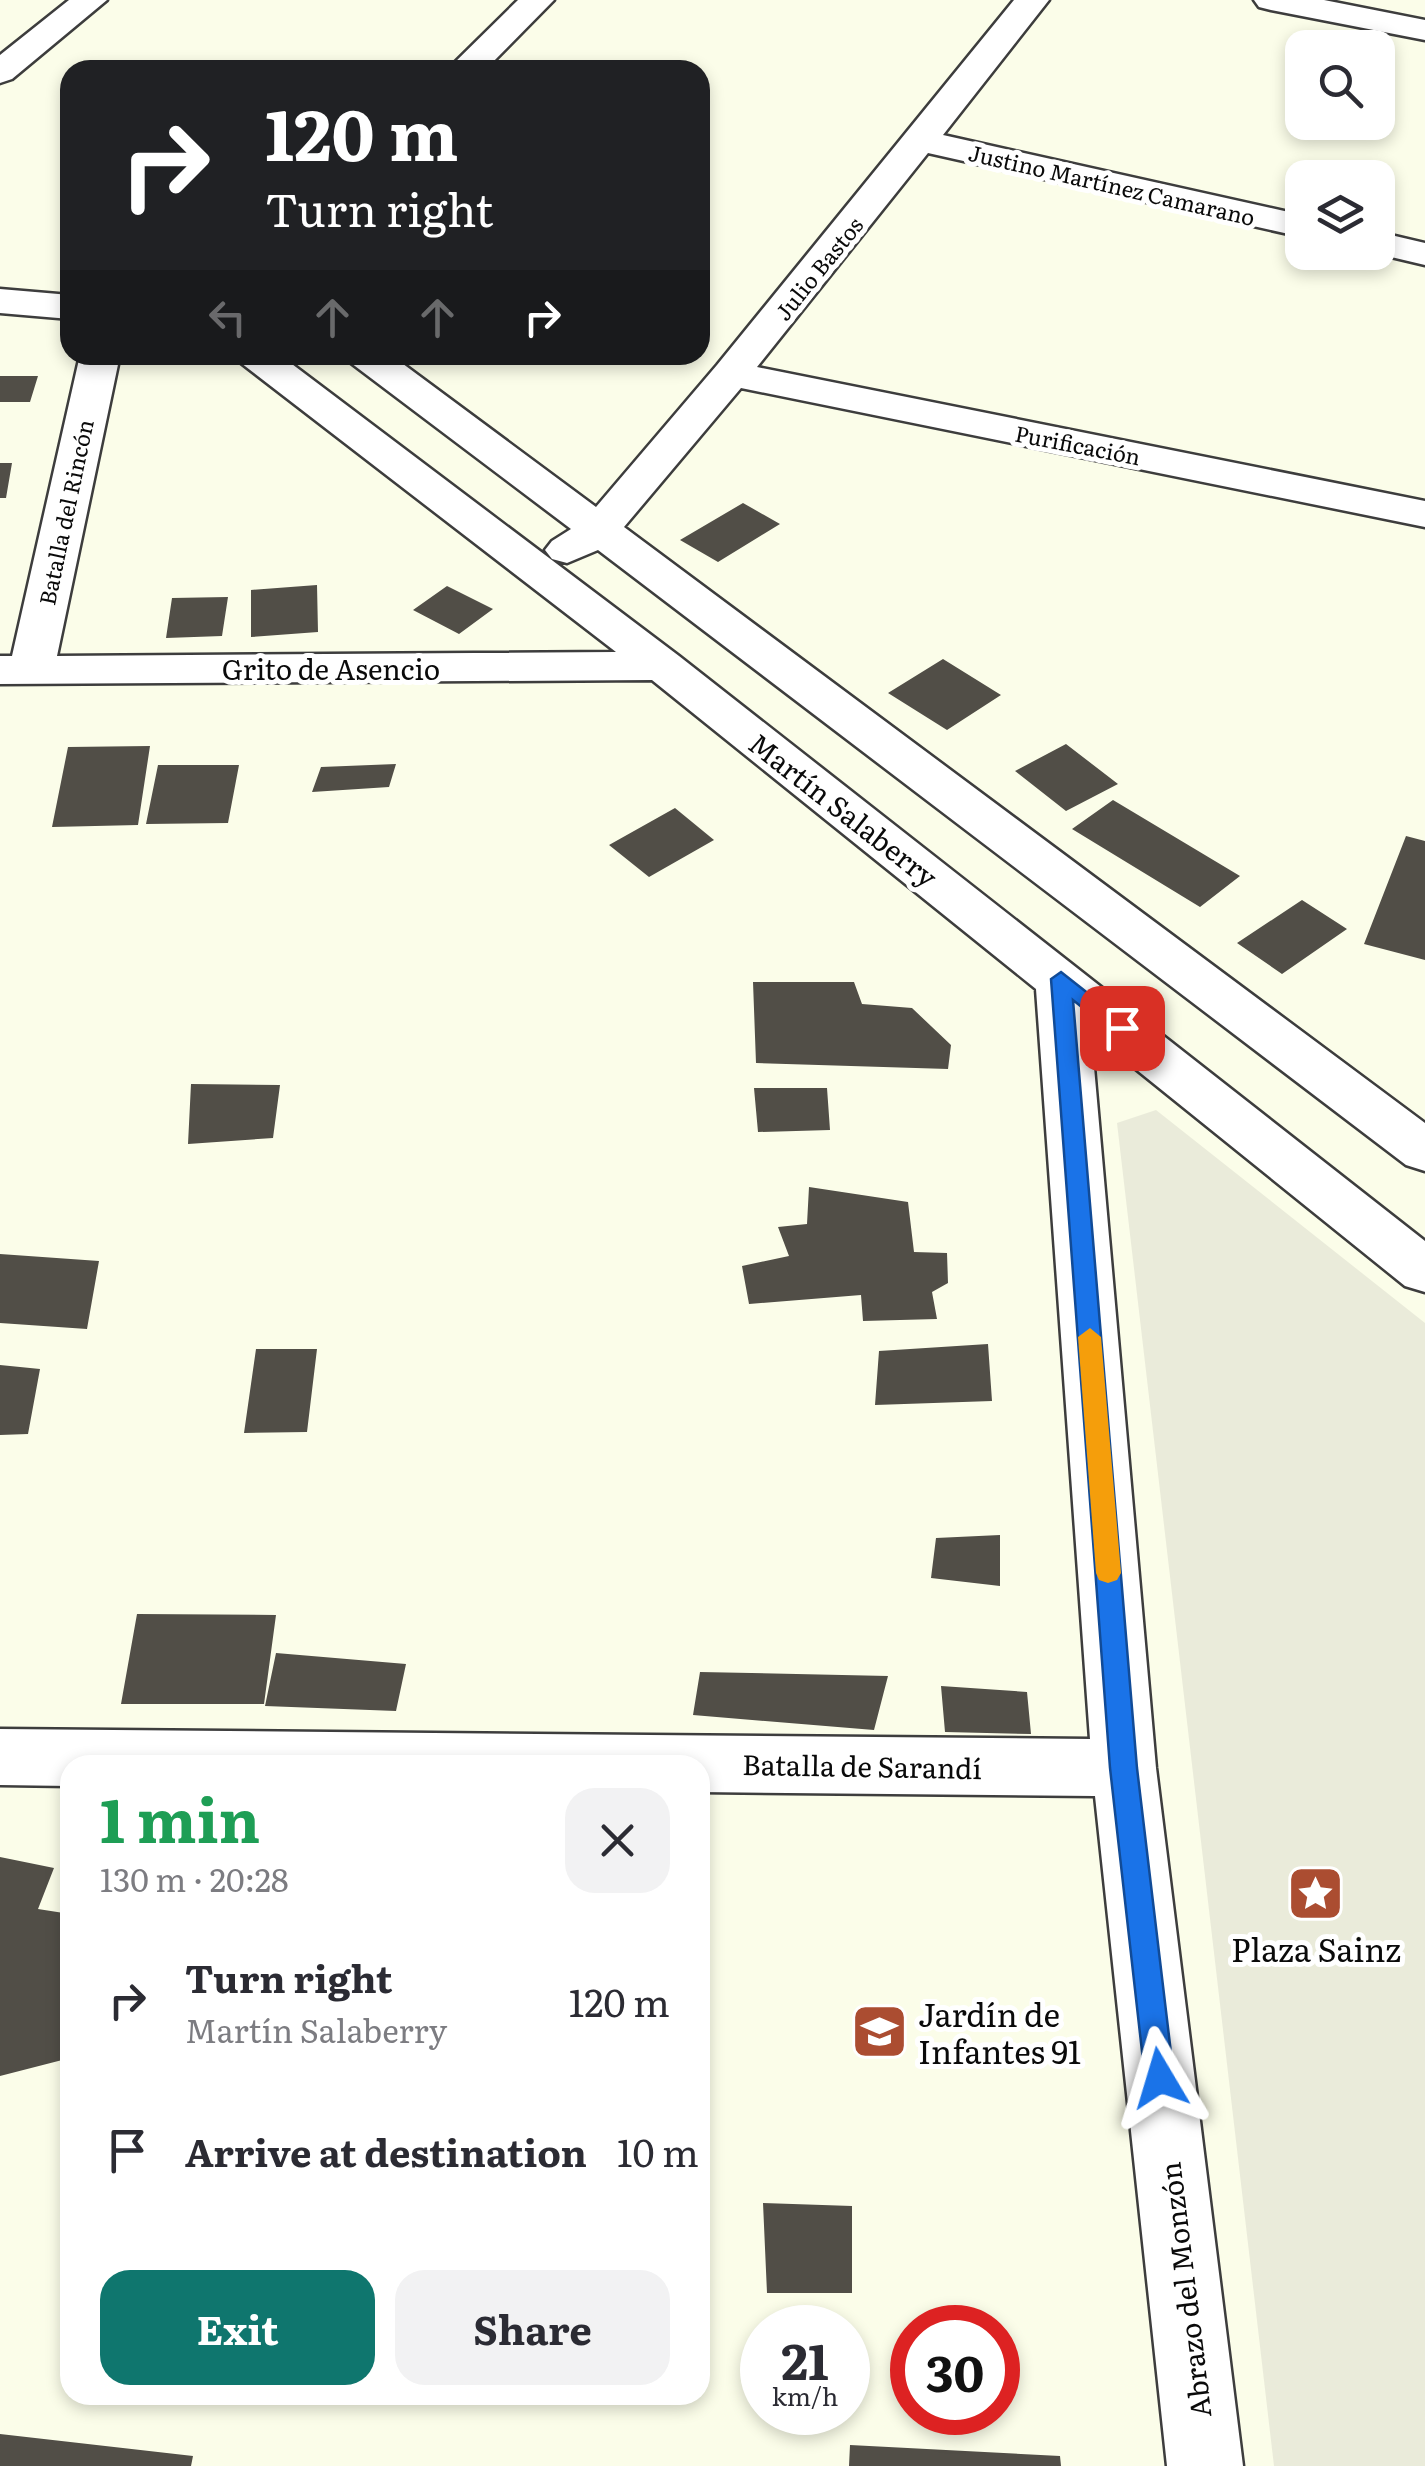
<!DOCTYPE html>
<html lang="en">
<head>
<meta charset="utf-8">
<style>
	body { margin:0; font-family:Literata,serif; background:#f2f2f3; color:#2b2b33; height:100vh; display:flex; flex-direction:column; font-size:38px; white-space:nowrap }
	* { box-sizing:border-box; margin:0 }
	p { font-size:32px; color:#7c7c81 }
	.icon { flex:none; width:55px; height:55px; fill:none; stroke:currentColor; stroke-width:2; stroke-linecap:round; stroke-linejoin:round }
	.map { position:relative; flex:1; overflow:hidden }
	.details { position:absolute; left:60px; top:1755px; width:650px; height:650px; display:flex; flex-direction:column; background:#fff; border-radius:30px; box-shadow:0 5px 15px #0003 }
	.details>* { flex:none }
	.hud { position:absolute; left:60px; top:60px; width:650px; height:305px; border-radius:30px; box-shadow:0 5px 15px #0003; background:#202124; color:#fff; overflow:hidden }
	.buttons { position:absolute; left:1285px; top:30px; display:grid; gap:20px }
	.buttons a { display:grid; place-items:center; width:110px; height:110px; border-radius:20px; background:#fff; box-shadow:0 5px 15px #0003; font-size:50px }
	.speed { position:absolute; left:740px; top:2305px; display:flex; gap:20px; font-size:50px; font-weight:700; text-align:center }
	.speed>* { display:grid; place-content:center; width:130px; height:130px; border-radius:50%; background:#fff; box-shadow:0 5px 15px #0003; line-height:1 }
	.speed small { font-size:25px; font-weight:400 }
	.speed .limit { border:15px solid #d22; background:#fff; color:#111 }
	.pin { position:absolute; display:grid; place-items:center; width:85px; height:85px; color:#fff; margin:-42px; border-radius:20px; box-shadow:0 5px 15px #0006 }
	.me { position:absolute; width:110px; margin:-55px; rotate:353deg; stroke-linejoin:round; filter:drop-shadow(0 0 8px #0008) }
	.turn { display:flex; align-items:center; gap:35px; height:210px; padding:0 40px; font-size:45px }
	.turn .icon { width:130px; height:130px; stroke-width:2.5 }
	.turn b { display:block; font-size:70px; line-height:85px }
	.lanes { display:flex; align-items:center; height:95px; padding:0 40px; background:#0003; justify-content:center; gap:50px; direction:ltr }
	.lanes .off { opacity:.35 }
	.round { display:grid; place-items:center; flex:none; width:105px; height:105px; border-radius:30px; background:#f2f2f3 }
	.overview { display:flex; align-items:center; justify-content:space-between; height:170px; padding:0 40px }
	h1 { font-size:60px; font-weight:700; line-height:75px; color:#1e9e55 }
	.cta { display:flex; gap:20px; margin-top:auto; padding:20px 40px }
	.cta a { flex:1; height:115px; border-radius:30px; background:#0f766e; color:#fff; font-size:40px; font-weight:700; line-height:115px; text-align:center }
	.cta a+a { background:#f2f2f3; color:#2b2b33 }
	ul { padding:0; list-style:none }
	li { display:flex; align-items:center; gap:30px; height:150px; padding:0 40px }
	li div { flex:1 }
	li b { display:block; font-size:38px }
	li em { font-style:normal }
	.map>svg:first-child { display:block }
	.plaza { fill:#eaebda }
	.building { fill:#514e47 }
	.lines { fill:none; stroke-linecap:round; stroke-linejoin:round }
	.minor-casing { stroke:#3d3d3d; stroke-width:5 }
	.minor { fill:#fff; fill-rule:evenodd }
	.route { fill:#1a73e8; stroke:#114b97; stroke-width:2.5 }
	.slow { fill:#f59e0b }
	.labels { text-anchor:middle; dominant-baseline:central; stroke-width:10; stroke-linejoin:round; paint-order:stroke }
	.far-street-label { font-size:22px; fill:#0a0a0a; stroke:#fff }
	.street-label { font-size:28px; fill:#0a0a0a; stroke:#fff }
	.near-poi-label { font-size:32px; fill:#0a0a0a; stroke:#fff }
</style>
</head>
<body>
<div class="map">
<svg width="1425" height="2466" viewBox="0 0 1425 2466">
	<rect width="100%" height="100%" fill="#fbfde9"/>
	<path class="plaza" d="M1156 1110 1425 1323V2466H1274L1117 1123Z"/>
	<path class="building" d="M0 376H38L30 402H0Z
		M0 463H12L6 498H0Z
		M743 503 780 524 718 562 680 540Z
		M317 585 318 632 251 637V590Z
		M447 586 493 609 459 634 413 610Z
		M228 597 222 636 166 638 172 598Z
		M943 659 1001 695 947 730 888 693Z
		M1066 744 1118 784 1066 811 1015 771Z
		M150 746 138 825 52 827 68 747Z
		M396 764 389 787 312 792 321 767Z
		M158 765H239L228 823 146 824Z
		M1113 800 1240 876 1200 907 1072 829Z
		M675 808 714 840 649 877 609 845Z
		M1406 836 1425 841V960L1364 944Z
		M1302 900 1347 929 1282 974 1237 943Z
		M753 982H854L862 1004 912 1008 951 1045 948 1069 756 1063Z
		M191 1084 280 1085 273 1138 188 1144Z
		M754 1088H827L830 1130 758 1132Z
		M809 1187 908 1202 914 1252 947 1253 948 1283 932 1292 937 1319 863 1321 861 1295 749 1304 742 1266 789 1256 778 1227 807 1224Z
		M0 1254 99 1261 87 1329 0 1323Z
		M988 1344 992 1401 875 1405 879 1351Z
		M256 1349H317L307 1432 244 1433Z
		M0 1365 40 1369 28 1434 0 1435Z
		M1000 1535V1586L931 1578 936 1538Z
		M137 1614 276 1615 264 1704H121Z
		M276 1653 406 1664 396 1711 265 1706Z
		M700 1672 888 1676 874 1730 693 1715Z
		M941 1686 1027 1692 1031 1734 945 1732Z
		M0 1857 54 1868 38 1909 70 1914V2058L0 2076Z
		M763 2203 852 2206V2293H767Z
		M0 2434 193 2456 191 2466H0Z
		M850 2445 1060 2456 1061 2466H849Z"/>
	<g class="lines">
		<defs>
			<path id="minor" d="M69 0H107L12 79 0 83V55Z
				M518 0H554L485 70H447Z
				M1014 0H1049L943 135 1302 215V237L928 153 757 367 1425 501V527L741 388 624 527 1425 1123V1171L1406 1165 598 550 567 563 552 559 545 550 552 541 571 529 351 363 345 355H391L596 507 717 365Z
				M1254 0H1324L1425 20V40L1271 10 1259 7Z
				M1378 232 1425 243V265L1370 252H1378Z
				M0 289 70 295V319L0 313Z
				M80 355H120L57 656 616 652 241 363 235 355H280L679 656 1425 1241V1292L1405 1286 1091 1033 1156 1768 1243 2466H1167L1095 1796 700 1792V1765H70V1786L0 1785V1729L1090 1739 1036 989 652 680 0 684V656H12Z"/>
		</defs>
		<use href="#minor" class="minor-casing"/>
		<use href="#minor" class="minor"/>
	</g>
	<path class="route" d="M1061 972 1132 1028 1129 1033H1114L1073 1000 1137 1768 1174 2078 1170 2088 1160 2092 1150 2088 1145 2078 1110 1768 1051 979Z"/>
	<path class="slow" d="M1090 1328 1101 1337 1121 1573 1117 1580 1108 1583 1099 1580 1096 1573 1078 1337Z"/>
	<defs>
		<symbol id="sight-square" viewBox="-11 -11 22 22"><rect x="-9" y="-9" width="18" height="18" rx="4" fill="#ab4d31" stroke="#fff"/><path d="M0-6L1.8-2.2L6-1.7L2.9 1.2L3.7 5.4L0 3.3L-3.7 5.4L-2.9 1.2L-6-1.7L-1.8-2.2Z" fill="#fff"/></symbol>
		<symbol id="school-square" viewBox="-11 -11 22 22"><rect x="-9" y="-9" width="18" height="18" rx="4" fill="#ab4d31" stroke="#fff"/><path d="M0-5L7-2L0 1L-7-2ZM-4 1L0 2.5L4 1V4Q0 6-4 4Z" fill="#fff"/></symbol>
	</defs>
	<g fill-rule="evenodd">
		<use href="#sight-square" x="1284" y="1862" width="63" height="63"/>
		<use href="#school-square" x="848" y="2000" width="63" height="63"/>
	</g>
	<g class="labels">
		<g class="far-street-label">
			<text transform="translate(1112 184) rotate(13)">Justino Martínez Camarano</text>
			<text transform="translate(818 268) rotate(-51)">Julio Bastos</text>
			<text transform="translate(1078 444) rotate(11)">Purificación</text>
			<text transform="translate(65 512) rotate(-78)">Batalla del Rincón</text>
		</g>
		<g class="street-label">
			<text x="331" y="668">Grito de Asencio</text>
			<text transform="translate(844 809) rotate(38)">Martín Salaberry</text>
			<text transform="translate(862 1765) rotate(1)">Batalla de Sarandí</text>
			<text transform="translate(1184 2290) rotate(-97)">Abrazo del Monzón</text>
		</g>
		<g class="near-poi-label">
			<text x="1316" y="1948">Plaza Sainz</text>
			<text x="918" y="2013" text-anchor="start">Jardín de<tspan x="918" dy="37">Infantes 91</tspan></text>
		</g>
	</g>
</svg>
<div class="buttons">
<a><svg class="icon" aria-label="search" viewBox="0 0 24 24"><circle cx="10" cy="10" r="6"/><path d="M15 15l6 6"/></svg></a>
<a><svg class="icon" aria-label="layers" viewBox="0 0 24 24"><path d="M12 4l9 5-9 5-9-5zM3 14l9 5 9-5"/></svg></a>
</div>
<div class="speed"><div>21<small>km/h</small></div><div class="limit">30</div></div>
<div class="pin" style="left:1122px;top:1028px;background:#d93025"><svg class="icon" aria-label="arrive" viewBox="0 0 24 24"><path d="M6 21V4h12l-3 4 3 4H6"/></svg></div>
<svg class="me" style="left:1160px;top:2078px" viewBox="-20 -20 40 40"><path d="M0-17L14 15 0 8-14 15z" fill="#1a73e8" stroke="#fff" stroke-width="4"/></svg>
<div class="hud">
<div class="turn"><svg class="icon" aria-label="right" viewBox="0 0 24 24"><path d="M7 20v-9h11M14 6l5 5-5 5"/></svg><div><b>120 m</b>Turn right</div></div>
<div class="lanes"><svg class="icon off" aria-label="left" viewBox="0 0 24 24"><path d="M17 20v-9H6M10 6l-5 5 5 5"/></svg><svg class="icon off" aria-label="ahead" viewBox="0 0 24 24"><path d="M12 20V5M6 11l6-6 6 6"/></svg><svg class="icon off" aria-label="ahead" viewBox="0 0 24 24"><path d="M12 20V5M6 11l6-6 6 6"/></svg><svg class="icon" aria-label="right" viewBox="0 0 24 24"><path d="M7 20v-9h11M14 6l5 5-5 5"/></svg></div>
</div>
<section class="details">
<div class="overview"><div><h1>1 min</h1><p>130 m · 20:28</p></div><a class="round"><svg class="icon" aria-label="close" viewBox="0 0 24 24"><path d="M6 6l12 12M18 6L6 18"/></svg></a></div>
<ul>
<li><svg class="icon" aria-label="right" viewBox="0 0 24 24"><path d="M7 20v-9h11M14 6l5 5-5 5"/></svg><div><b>Turn right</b><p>Martín Salaberry</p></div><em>120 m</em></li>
<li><svg class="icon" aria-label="arrive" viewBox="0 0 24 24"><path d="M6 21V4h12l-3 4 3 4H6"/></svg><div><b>Arrive at destination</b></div><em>10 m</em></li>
</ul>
<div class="cta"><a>Exit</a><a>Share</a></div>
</section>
</div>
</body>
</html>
